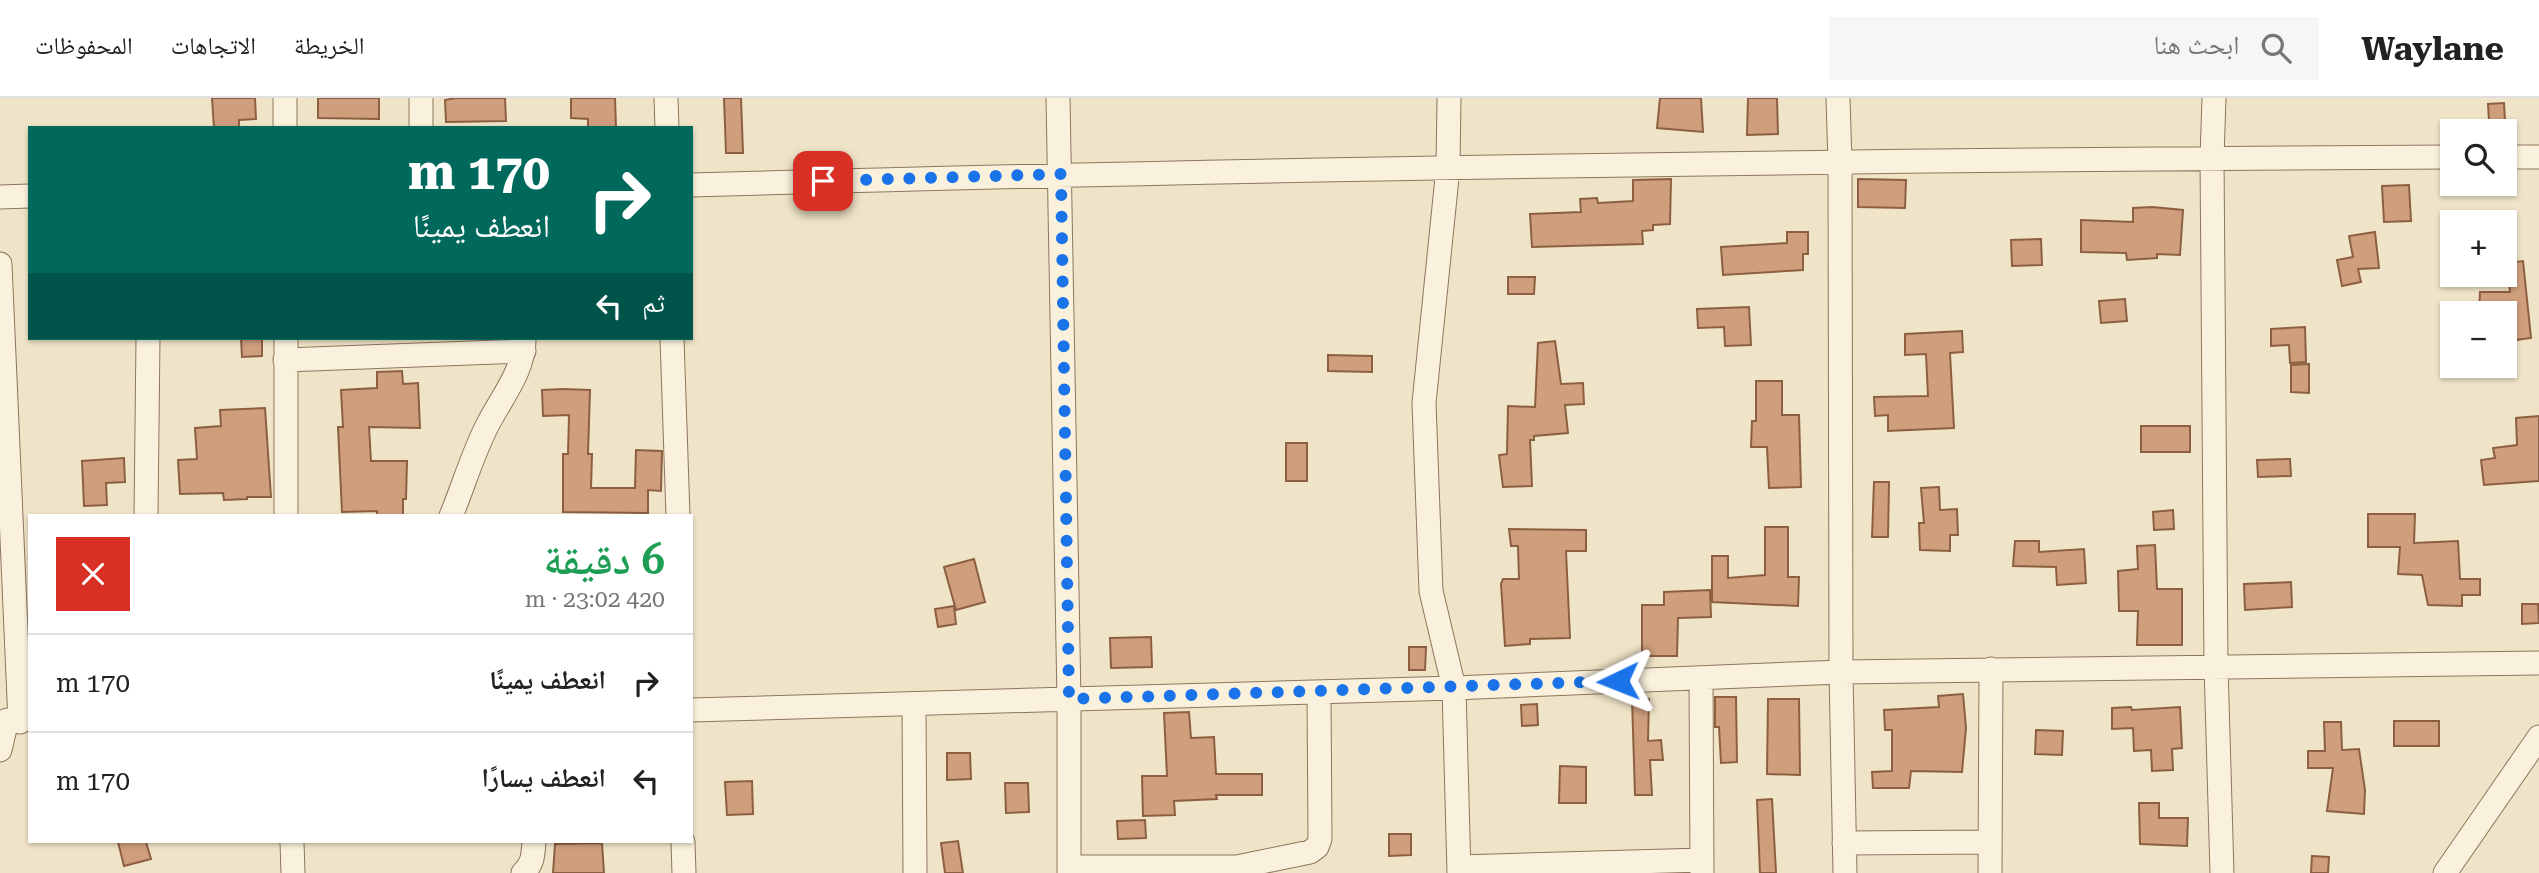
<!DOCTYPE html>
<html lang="ar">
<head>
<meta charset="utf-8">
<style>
	body { margin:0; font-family:"Roboto Serif","Noto Naskh Arabic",serif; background:#f6f6f6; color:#222; direction:rtl; height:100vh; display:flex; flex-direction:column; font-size:26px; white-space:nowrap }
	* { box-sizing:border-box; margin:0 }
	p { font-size:23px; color:#767676 }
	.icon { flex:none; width:38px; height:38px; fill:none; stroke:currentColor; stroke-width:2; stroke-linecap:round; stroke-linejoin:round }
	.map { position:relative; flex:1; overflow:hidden; direction:ltr }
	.panel { position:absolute; left:28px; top:416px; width:665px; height:329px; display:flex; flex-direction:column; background:#fff; border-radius:0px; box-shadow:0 2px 5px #0004; direction:rtl }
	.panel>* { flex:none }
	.hud { position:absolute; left:28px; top:28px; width:665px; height:214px; border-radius:0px; box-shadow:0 2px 5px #0004; direction:rtl; background:#00695c; color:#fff; overflow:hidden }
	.fabs { position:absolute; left:2440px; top:21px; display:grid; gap:14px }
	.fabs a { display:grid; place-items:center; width:77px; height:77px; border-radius:0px; background:#fff; box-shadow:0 2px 5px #0004; font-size:35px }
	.pin { position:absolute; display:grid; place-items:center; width:60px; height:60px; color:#fff; margin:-30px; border-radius:14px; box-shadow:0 4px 10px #0006 }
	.me { position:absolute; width:77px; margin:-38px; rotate:268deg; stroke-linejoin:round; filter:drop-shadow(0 0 5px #0008) }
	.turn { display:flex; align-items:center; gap:24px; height:147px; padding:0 28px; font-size:32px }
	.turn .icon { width:91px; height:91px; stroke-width:2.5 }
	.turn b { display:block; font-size:49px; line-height:60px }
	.then { display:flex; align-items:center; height:66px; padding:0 28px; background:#0003; gap:14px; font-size:26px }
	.round { display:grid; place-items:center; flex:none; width:74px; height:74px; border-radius:0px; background:#f6f6f6 }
	.summary { display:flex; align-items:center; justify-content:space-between; height:119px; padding:0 28px }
	h1 { font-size:42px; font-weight:600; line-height:52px; color:#1e9e55 }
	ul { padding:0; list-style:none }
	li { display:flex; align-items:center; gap:21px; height:98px; padding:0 28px; border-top:2px solid #e0e0e0 }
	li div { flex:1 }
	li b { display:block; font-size:26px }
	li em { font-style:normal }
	header { display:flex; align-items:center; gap:42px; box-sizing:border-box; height:98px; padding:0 35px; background:#fff; border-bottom:2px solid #e0e0e0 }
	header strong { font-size:33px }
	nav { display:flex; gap:38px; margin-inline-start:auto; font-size:24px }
	.search { width:490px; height:63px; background:#f6f6f6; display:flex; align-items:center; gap:18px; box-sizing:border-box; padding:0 24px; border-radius:0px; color:#767676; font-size:26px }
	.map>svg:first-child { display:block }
	.building { fill:#cf9f7d; stroke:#8d5f41; stroke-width:2 }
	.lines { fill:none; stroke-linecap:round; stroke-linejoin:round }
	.minor-casing { stroke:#8d765c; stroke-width:25 }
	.minor { stroke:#faf1dc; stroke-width:23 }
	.route { stroke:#1a73e8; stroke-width:12; stroke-dasharray:0 21.6 }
</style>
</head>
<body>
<header>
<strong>Waylane</strong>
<div class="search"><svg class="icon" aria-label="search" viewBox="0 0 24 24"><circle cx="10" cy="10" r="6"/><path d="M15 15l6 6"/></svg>ابحث هنا</div>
<nav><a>الخريطة</a><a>الاتجاهات</a><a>المحفوظات</a></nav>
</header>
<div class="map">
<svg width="2539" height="775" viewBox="0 0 2539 775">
	<rect width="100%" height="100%" fill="#f0e4c8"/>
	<path class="building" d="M212 0H255L256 21 239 22V30H214Z
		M318 0H379V21L318 20Z
		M456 0H505L506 23 446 24 445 2Z
		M571 0H615L616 30H588V21L571 20Z
		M724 0H741L743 55H726Z
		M1660 0H1701L1703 34 1657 30Z
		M1748 0H1777L1778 36 1747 37Z
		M2504 5 2505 22 2489 23 2488 6Z
		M1671 81 1670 126 1653 127V132L1642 133 1643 146 1532 149 1530 116 1581 114 1580 101 1597 100 1598 105 1633 103V82Z
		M1858 81 1906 82 1905 110 1858 109Z
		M2409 87 2411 123 2384 124 2382 88Z
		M2152 109 2183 112 2180 157 2157 156V160L2127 162 2126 155 2081 154V122L2133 124V110Z
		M1787 134H1808V156H1803V172L1723 177 1721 149 1787 145Z
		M2375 134 2379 170 2358 171 2361 184 2342 188 2337 162 2353 159 2349 138Z
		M2041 141 2042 167 2012 168 2011 142Z
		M2523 163 2531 240 2516 242 2513 214 2479 215 2480 194H2510L2507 165Z
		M1508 179H1535L1534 196H1508Z
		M2125 201 2127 223 2101 225 2099 203Z
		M1749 209 1751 247 1725 248 1724 229 1698 230 1697 211Z
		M2305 229 2306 264 2290 265 2289 247 2271 248V231Z
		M1962 233 1963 254 1950 255 1954 330 1888 333V317L1875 318 1874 299 1928 298 1926 256 1905 257V236Z
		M241 240H262V258L242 259Z
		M1555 243 1561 286 1583 285 1584 306 1565 307 1568 335 1534 338V342H1530L1532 388 1503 389 1499 357 1507 356 1508 308 1535 309 1538 245Z
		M1328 257 1372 258V274L1328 273Z
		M2309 266V295L2291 294V267Z
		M402 273 403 286 418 285 420 330 369 329 371 363H407L406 401H403V417L377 418V413L342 414 338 329H343L341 292 377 290V274Z
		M1756 283H1782V317H1799L1801 389 1769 390 1767 349H1751L1752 323H1756Z
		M563 291 590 292 588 356H592L591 390H635L636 352 662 353 661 393 648 392V415L563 414V356H568L569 317 543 318 542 292Z
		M265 310 271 399H247V401L224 402 223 395 180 396 178 362 197 361 195 330 221 328 220 312Z
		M2539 318V383L2484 387 2481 362 2495 360 2493 350 2517 347 2516 320Z
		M2141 328H2190V354H2141Z
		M1286 345H1307V383H1286Z
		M124 360 125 384 106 385 107 407 84 408 82 363Z
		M2290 361 2291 378 2258 379 2257 362Z
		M1874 384H1889L1888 439H1872Z
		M1939 389 1940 412 1957 411 1958 437H1950V453L1920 452 1919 425H1924L1921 390Z
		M2173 412 2174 431 2154 432 2153 414Z
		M2368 416H2415L2414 445 2458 443 2460 481H2480V497H2462V508L2428 507 2422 477 2398 476 2400 449H2368Z
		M1765 429H1788V479H1799L1798 508 1712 504V458H1728V480L1765 477Z
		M1509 431 1586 432V453H1566L1570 540 1530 541V546L1505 548 1501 486 1503 481H1519L1518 448H1511Z
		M2015 443H2039V454L2084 451 2086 485 2057 487 2056 469 2013 468Z
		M2155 447 2157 491H2182V547H2137L2138 513H2119L2118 473 2138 471 2137 448Z
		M974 461 985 504 956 512 944 469Z
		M2291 484 2292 509 2245 512 2244 486Z
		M1710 492 1711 519 1678 520 1677 558H1642V507H1664V494Z
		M2522 506H2538L2539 525 2522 526Z
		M954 508 956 526 938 529 935 511Z
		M1151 539 1152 569 1111 570 1110 540Z
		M1409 549H1426L1425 572H1409Z
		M1963 596 1966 630 1962 674 1911 673 1909 690H1873L1872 674 1892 673V632H1885L1884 612 1939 609 1938 598Z
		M1715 599H1736L1737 664 1721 665 1719 629H1715Z
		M1632 601H1649L1648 643 1661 642 1663 662H1650L1652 697H1635Z
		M1768 601H1799L1800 677 1767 676Z
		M1537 606 1538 627 1522 628 1521 607Z
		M2131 609 2132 612 2180 609 2182 650 2172 651 2173 672 2152 673 2151 652 2134 653 2133 630 2112 631V610Z
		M1189 614 1191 640 1214 639 1216 676H1262V697H1216L1217 701 1174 703 1175 717 1143 718 1142 678H1167L1164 615Z
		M2394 623H2439V648H2394Z
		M2324 624H2341L2342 652 2359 651 2365 692 2364 716 2327 713 2333 670H2308V653H2325Z
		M2036 632 2063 633 2062 657 2035 656Z
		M947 655H970L971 681 947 682Z
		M1560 668 1586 669V705H1559Z
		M752 683 753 716 727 717 725 684Z
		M1005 685H1028L1029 714 1006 715Z
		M1772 701 1776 775H1760L1757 702Z
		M2139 705H2159V720H2188L2187 748 2140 746Z
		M1145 722 1146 740 1118 741 1117 723Z
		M1389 736H1411V757L1389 758Z
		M958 743 963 775H945L941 745Z
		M118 744H146L151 761 124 768Z
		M602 745 604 775H553L555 746Z
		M2312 758 2329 759 2328 775H2311Z"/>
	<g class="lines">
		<defs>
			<path id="minor" d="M285 0V30
				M421 0V30
				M666 0 667 30
				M1058 0 1069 602V775
				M1449 0 1448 70 1424 305 1431 493 1454 590 1459 775
				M1838 0 1840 65 1841 574 1845 775
				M2214 0 2212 60 2216 568 2222 775
				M2504 59H2539
				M691 87C1278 70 1865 62 2452 59
				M0 99 30 98
				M0 166 20 624
				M286 240V418
				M672 240 678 418
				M285 262 524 253
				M146 418 148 240
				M451 418C463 389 472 358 486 330 500 301 525 273 524 240
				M1701 580 1702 775
				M914 606 915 775
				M691 612 1454 590 1841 574 2539 565
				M0 652 7 622
				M292 744 293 775
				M683 744 684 775
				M1844 745 1990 744
				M1069 769H1237L1310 754 1317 749 1320 741 1319 594
				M1459 769 1702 762
				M523 775C533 766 533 757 534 744
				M1990 775 1991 571
				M2445 775 2539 639"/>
		</defs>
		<use href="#minor" class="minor-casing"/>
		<use href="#minor" class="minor"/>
	</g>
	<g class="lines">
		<path class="route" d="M823 83 1061 76 1069 601 1618 583"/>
	</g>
</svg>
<div class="fabs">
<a><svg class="icon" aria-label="search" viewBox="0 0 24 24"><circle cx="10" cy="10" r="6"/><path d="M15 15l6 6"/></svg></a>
<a>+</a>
<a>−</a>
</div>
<div class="pin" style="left:823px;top:83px;background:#d93025"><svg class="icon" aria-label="arrive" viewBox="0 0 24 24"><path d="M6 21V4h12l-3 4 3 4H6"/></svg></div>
<svg class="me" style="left:1618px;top:583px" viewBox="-20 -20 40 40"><path d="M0-17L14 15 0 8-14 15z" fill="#1a73e8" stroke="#fff" stroke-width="4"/></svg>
<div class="hud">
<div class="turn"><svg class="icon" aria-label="right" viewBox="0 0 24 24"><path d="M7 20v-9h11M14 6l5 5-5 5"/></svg><div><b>170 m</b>انعطف يمينًا</div></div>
<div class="then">ثم<svg class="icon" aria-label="left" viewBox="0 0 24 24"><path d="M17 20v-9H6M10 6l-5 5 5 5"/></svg></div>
</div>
<section class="panel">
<div class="summary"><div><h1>6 دقيقة</h1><p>420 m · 23:02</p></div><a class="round" style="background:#d93025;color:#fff"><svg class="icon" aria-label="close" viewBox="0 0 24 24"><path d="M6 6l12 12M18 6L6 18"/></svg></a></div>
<ul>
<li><svg class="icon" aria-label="right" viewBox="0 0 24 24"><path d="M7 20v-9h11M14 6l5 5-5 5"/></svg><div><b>انعطف يمينًا</b></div><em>170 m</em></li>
<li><svg class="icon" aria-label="left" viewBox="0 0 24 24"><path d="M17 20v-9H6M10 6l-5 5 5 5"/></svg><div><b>انعطف يسارًا</b></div><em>170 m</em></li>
</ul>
</section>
</div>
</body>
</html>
